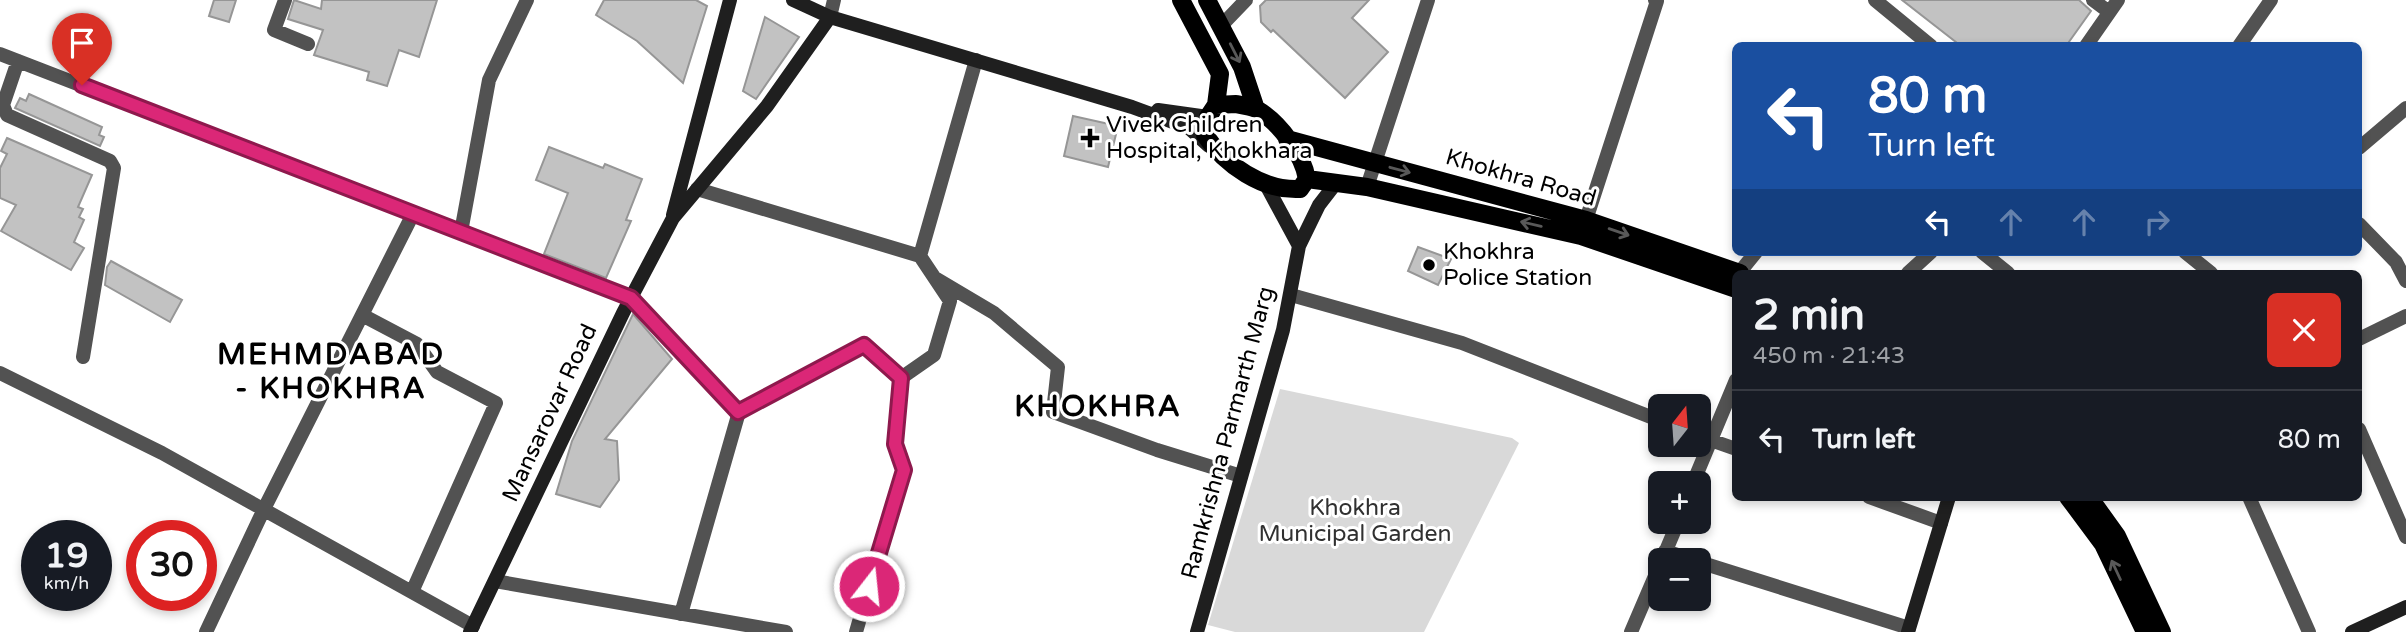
<!DOCTYPE html>
<html lang="en">
<head>
<meta charset="utf-8">
<style>
	body { margin:0; font-family:"Varela Round",sans-serif; background:#20242c; color:#f1f3f6; height:100vh; display:flex; flex-direction:column; font-size:26px; white-space:nowrap }
	* { box-sizing:border-box; margin:0 }
	p { font-size:23px; color:#9ea1a6 }
	.icon { flex:none; width:38px; height:38px; fill:none; stroke:currentColor; stroke-width:2; stroke-linecap:round; stroke-linejoin:round }
	.map { position:relative; flex:1; overflow:hidden }
	.side { position:absolute; left:1732px; top:270px; width:630px; height:231px; display:flex; flex-direction:column; background:#171b24; border-radius:10px; box-shadow:0 4px 10px #0003 }
	.side>* { flex:none }
	.guide { position:absolute; left:1732px; top:42px; width:630px; height:214px; border-radius:10px; box-shadow:0 4px 10px #0003; background:#1a4fa0; color:#fff; overflow:hidden }
	.needle { width:46px; rotate:17deg }
	.fabs { position:absolute; left:1648px; top:394px; display:grid; gap:14px }
	.fabs a { display:grid; place-items:center; width:63px; height:63px; border-radius:10px; background:#171b24; box-shadow:0 4px 10px #0003; font-size:35px }
	.speed { position:absolute; left:21px; top:520px; display:flex; gap:14px; font-size:35px; font-weight:700; text-align:center }
	.speed>* { display:grid; place-content:center; width:91px; height:91px; border-radius:50%; background:#171b24; box-shadow:0 4px 10px #0003; line-height:1 }
	.speed small { font-size:18px; font-weight:400 }
	.speed .limit { border:10px solid #d22; background:#fff; color:#111 }
	.pin { position:absolute; display:grid; place-items:center; width:60px; height:60px; color:#fff; margin:-72px -30px; border-radius:50% 50% 50% 0; rotate:-45deg; box-shadow:0 0 7px #0007 }
	.pin .icon { rotate:45deg }
	.me { position:absolute; width:77px; margin:-38px; rotate:16deg; stroke-linejoin:round; filter:drop-shadow(0 0 5px #0008) }
	.turn { display:flex; align-items:center; gap:24px; height:147px; padding:0 21px; font-size:32px }
	.turn .icon { width:91px; height:91px; stroke-width:2.5 }
	.turn b { display:block; font-size:49px; line-height:60px }
	.lanes { display:flex; align-items:center; height:66px; padding:0 21px; background:#0003; justify-content:center; gap:35px; direction:ltr }
	.lanes .off { opacity:.35 }
	.round { display:grid; place-items:center; flex:none; width:74px; height:74px; border-radius:10px; background:#20242c }
	.summary { display:flex; align-items:center; justify-content:space-between; height:119px; padding:0 21px }
	h1 { font-size:42px; font-weight:700; line-height:52px }
	ul { padding:0; list-style:none }
	li { display:flex; align-items:center; gap:21px; height:98px; padding:0 21px; border-top:2px solid #363941 }
	li div { flex:1 }
	li b { display:block; font-size:26px }
	li em { font-style:normal }
	.map>svg:first-child { display:block }
	.green { fill:#d9d9d9 }
	.building { fill:#c2c2c2; stroke:#969696; stroke-width:2 }
	.lines { fill:none; stroke-linecap:round; stroke-linejoin:round }
	.street { stroke:#525252; stroke-width:14 }
	.secondary { stroke:#1f1f1f; stroke-width:14 }
	.primary { stroke:#000; stroke-width:18 }
	.oneway { stroke:#595959 }
	.route-casing { stroke:#8e194d; stroke-width:18 }
	.route { stroke:#db2777; stroke-width:12 }
	.poi-dot { fill:#000; stroke:#fff; stroke-width:2.5 }
	.labels { text-anchor:middle; dominant-baseline:central; stroke-width:6; stroke-linejoin:round; paint-order:stroke }
	.poi-label { font-size:23px; fill:#000; stroke:#fff; text-anchor:start }
	.street-label { font-size:23px; fill:#000; stroke:#fff }
	.park-label { font-size:23px; fill:#303030; stroke:#fff }
	.district-label { font-size:30px; font-weight:bold; letter-spacing:2px; fill:#000; stroke:#fff }
</style>
</head>
<body>
<div class="map">
<svg width="2406" height="632" viewBox="0 0 2406 632">
	<rect width="100%" height="100%" fill="#fff"/>
	<path class="green" d="M1280 389 1512 438 1519 443 1424 632H1235L1208 625Z"/>
	<path class="building" d="M214 0H236L229 22 209 16Z
		M294 0 321 9 322 0H437L419 57 399 50 387 86 367 80 369 72 314 55 323 30 288 19Z
		M604 0H696L707 6 683 83 637 41 596 15Z
		M1266 0H1369L1352 18 1388 52 1345 98 1273 30 1271 32 1261 22 1260 6Z
		M1902 0H2079L2091 11 2066 46H1961Z
		M765 17 799 37 756 99 743 91Z
		M29 94 102 127 99 135 104 137 100 146 15 108 20 98 26 101Z
		M1073 116 1118 126 1108 167 1064 156Z
		M7 138 92 175 78 207 83 209 79 217 84 220 74 242 84 248 71 270 1 231 16 205 0 198V168L7 154 1 151Z
		M549 147 603 168 605 164 642 179 626 220 631 221 606 278 544 254 568 193 536 180Z
		M1418 247 1451 259 1438 285 1408 271Z
		M111 261 182 300 170 322 105 285 107 267Z
		M633 314 672 359 605 439 617 441 619 480 600 507 556 494 572 441Z"/>
	<g class="lines">
		<path class="street" d="M285 0 274 30 308 44
			M1875 0 1931 46
			M2093 0 2109 12
			M830 17 834 0
			M1221 26 1246 0
			M2086 46 2118 0
			M2239 46 2271 0
			M0 54 631 298 739 412 865 345 901 378 895 444 903 470 856 632
			M18 61 3 105 7 115 110 161 114 168 83 357
			M2359 148 2406 108
			M1367 187 1428 0
			M697 189 920 256
			M1586 220 1657 1 1655 0
			M2359 224 2396 262 2406 281
			M461 232 489 80 527 0
			M1982 252 2008 273
			M2185 252 2211 273
			M1739 273 1756 252
			M1908 273 1931 252
			M935 278 994 313 1058 367 1053 412 1157 450 1241 476
			M1291 295 1462 343 1661 421
			M362 315 417 344 437 372 496 403 412 592
			M2359 339 2406 316
			M0 373 162 453 473 626
			M901 378 934 355 950 301 920 256 976 60
			M2359 429 2406 537
			M1699 436 1736 449
			M1693 483 1736 380
			M1869 497 1941 523
			M2249 497 2309 632
			M1665 551 1693 560
			M1662 560 1678 522
			M1699 562 1909 628
			M495 581 786 632
			M681 614 739 412
			M206 632 264 509 413 214
			M1631 632 1661 562"/>
		<path class="secondary" d="M793 0 830 17 1132 107 1189 128 1209 146
			M1158 110 1208 117
			M1265 183 1299 246
			M673 215 730 0
			M470 632 623 313 673 218 767 106 830 17
			M1197 632 1283 330 1299 246 1319 205 1336 183
			M1908 632 1949 497
			M2352 632 2406 607"/>
		<path class="primary" d="M1181 0 1220 74 1216 105
			M1207 0 1242 67 1256 109
			M1236 104C1243 106 1252 106 1258 110 1280 123 1303 155 1307 179L1300 189C1263 191 1225 165 1205 135L1208 117 1216 105Z
			M1287 139 1586 220 1740 273
			M1307 179 1367 187 1581 236 1736 289
			M2068 497 2103 544 2145 632
			M2089 497 2117 536 2162 632"/>
	</g>
	<defs><path id="oneway-shaft" d="M-6 0H5M1.5-3L5.5 0L1.5 3" fill="none" stroke-width="1.6" stroke-linecap="round" stroke-linejoin="round" transform="scale(1.75)"/></defs>
	<g class="oneway">
		<use href="#oneway-shaft" transform="translate(1235 53) rotate(63)"/>
		<use href="#oneway-shaft" transform="translate(1400 170) rotate(15)"/>
		<use href="#oneway-shaft" transform="translate(1531 224) rotate(-167)"/>
		<use href="#oneway-shaft" transform="translate(1619 232) rotate(19)"/>
		<use href="#oneway-shaft" transform="translate(2116 570) rotate(-115)"/>
	</g>
	<g class="lines">
		<defs>
			<path id="route" d="M82 85 631 298 738 412 864 345 901 378 895 444 904 470 869 586"/>
		</defs>
		<use href="#route" class="route-casing"/>
		<use href="#route" class="route"/>
	</g>
	<g class="poi-dot">
		<path d="M1086.5 127.5h7v7h7v7h-7v7h-7v-7h-7v-7h7z"/>
		<circle cx="1429" cy="265" r="7"/>
	</g>
	<g class="labels">
		<g class="poi-label">
			<text x="1106" y="125">Vivek Children<tspan x="1106" dy="26">Hospital, Khokhara</tspan></text>
			<text x="1443" y="252">Khokhra<tspan x="1443" dy="26">Police Station</tspan></text>
		</g>
		<g class="street-label">
			<text transform="translate(1521 178) rotate(16)">Khokhra Road</text>
			<text transform="translate(550 413) rotate(-65)">Mansarovar Road</text>
			<text transform="translate(1228 433) rotate(-75)">Ramkrishna Parmarth Marg</text>
		</g>
		<g class="park-label">
			<text x="1355" y="508">Khokhra<tspan x="1355" dy="26">Municipal Garden</tspan></text>
		</g>
		<g class="district-label">
			<text x="331" y="354">MEHMDABAD<tspan x="331" dy="34">- KHOKHRA</tspan></text>
			<text x="1098" y="406">KHOKHRA</text>
		</g>
	</g>
</svg>
<div class="fabs">
<a><svg class="needle" viewBox="-14 -14 28 28"><path d="M0-13l5 13h-10z" fill="#e53935"/><path d="M0 13l5-13h-10z" fill="#9ea1a6"/></svg></a>
<a>+</a>
<a>−</a>
</div>
<div class="speed"><div>19<small>km/h</small></div><div class="limit">30</div></div>
<div class="pin" style="left:82px;top:85px;background:#d93025"><svg class="icon" aria-label="arrive" viewBox="0 0 24 24"><path d="M6 21V4h12l-3 4 3 4H6"/></svg></div>
<svg class="me" style="left:869px;top:586px" viewBox="-20 -20 40 40"><circle r="17" fill="#db2777" stroke="#fff" stroke-width="3"/><path d="M0-11L8 9 0 5-8 9z" fill="#fff"/></svg>
<div class="guide">
<div class="turn"><svg class="icon" aria-label="left" viewBox="0 0 24 24"><path d="M17 20v-9H6M10 6l-5 5 5 5"/></svg><div><b>80 m</b>Turn left</div></div>
<div class="lanes"><svg class="icon" aria-label="left" viewBox="0 0 24 24"><path d="M17 20v-9H6M10 6l-5 5 5 5"/></svg><svg class="icon off" aria-label="ahead" viewBox="0 0 24 24"><path d="M12 20V5M6 11l6-6 6 6"/></svg><svg class="icon off" aria-label="ahead" viewBox="0 0 24 24"><path d="M12 20V5M6 11l6-6 6 6"/></svg><svg class="icon off" aria-label="right" viewBox="0 0 24 24"><path d="M7 20v-9h11M14 6l5 5-5 5"/></svg></div>
</div>
<section class="side">
<div class="summary"><div><h1>2 min</h1><p>450 m · 21:43</p></div><a class="round" style="background:#d93025;color:#fff"><svg class="icon" aria-label="close" viewBox="0 0 24 24"><path d="M6 6l12 12M18 6L6 18"/></svg></a></div>
<ul>
<li><svg class="icon" aria-label="left" viewBox="0 0 24 24"><path d="M17 20v-9H6M10 6l-5 5 5 5"/></svg><div><b>Turn left</b></div><em>80 m</em></li>
</ul>
</section>
</div>
</body>
</html>
